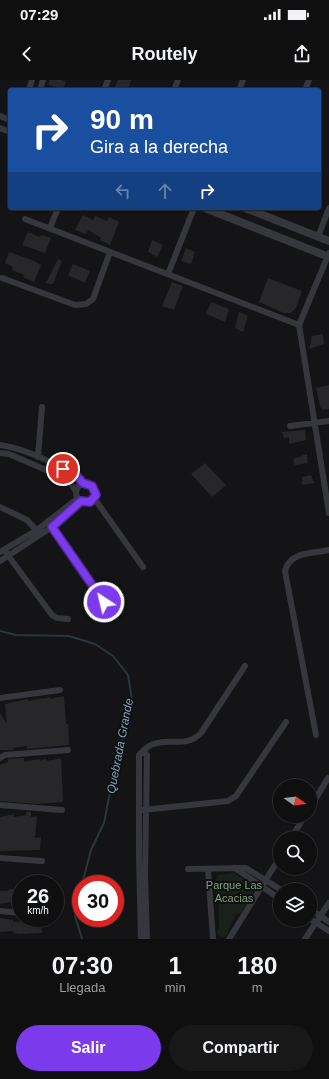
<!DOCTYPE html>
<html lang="es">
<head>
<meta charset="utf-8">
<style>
	body { margin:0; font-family:Arial,sans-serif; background:#181819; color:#f1f3f6; height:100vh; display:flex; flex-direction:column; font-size:15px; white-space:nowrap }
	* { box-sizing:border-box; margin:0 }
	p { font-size:13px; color:#9b9c9f }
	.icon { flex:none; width:22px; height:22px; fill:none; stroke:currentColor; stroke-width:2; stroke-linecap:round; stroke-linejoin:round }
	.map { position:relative; height:859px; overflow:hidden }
	.details { display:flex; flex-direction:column; background:#0f0f10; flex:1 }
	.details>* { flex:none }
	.hud { position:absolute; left:8px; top:8px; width:313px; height:122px; border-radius:4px; box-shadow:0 1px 3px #0004,0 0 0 1px #2f2f30; background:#1a4fa0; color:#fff; overflow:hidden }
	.needle { width:26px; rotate:105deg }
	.tools { position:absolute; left:273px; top:699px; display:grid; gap:8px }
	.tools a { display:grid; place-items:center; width:44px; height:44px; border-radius:50%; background:#0f0f10; box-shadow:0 1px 3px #0004,0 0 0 1px #2f2f30; font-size:20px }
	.speed { position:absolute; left:12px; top:795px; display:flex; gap:8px; font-size:20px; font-weight:700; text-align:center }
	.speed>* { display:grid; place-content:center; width:52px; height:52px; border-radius:50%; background:#0f0f10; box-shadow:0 1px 3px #0004,0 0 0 1px #2f2f30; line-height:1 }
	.speed small { font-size:10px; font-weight:400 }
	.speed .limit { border:6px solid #d22; background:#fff; color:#111 }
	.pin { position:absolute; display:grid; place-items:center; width:34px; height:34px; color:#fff; margin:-17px; border:2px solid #fff; border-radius:50%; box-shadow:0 1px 4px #0007 }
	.me { position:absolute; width:44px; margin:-22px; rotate:325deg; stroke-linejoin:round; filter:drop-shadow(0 0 3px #0008) }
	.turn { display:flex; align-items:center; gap:14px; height:84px; padding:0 16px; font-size:18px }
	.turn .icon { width:52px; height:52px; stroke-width:2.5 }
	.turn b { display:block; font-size:28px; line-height:34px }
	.lanes { display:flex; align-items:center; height:38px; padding:0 16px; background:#0003; justify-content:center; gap:20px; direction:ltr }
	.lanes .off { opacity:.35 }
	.eta { display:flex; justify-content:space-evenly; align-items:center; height:68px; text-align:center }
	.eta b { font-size:24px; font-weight:800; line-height:28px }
	.cta { display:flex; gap:8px; margin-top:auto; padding:8px 16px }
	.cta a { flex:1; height:46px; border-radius:24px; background:#7c3aed; color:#fff; font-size:16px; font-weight:800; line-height:46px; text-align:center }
	.cta a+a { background:#181819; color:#f1f3f6 }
	.status { display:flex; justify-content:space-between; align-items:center; height:28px; padding:0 20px; background:#0f0f10; direction:ltr }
	.status svg { height:11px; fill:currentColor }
	header { display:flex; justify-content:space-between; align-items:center; height:52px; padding:0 16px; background:#0f0f10; font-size:18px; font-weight:800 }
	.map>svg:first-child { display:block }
	.green { fill:#1a211a }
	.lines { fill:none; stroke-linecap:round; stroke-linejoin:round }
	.stream { stroke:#29363b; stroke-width:2 }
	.building { fill:#27272a }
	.minor { stroke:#35373c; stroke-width:6 }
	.tertiary { stroke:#35373c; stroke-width:8 }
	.route-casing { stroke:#51269a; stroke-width:10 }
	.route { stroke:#7c3aed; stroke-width:7 }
	.labels { text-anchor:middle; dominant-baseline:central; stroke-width:4; stroke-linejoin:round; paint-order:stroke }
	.park-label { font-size:11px; fill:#7ea47a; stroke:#0f0f11 }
	.water-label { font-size:12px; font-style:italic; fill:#79a2b5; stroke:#0f0f11 }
</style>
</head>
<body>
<div class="status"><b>07:29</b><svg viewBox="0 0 49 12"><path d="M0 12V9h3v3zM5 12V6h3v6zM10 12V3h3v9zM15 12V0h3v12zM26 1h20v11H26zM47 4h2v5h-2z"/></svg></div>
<header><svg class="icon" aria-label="back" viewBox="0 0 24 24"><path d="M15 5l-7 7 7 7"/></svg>Routely<svg class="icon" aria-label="share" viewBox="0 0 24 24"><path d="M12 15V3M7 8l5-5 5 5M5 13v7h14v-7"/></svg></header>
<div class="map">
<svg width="329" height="859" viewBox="0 0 329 859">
	<rect width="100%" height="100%" fill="#141416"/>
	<path class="green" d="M234 793 253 805 254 810 241 833 236 834 228 850V854L223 857 219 856 217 851 219 849 218 804 216 799 219 795Z"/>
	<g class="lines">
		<path class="stream" d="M0 551 16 555 69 556 95 564 113 576 128 595 132 619 112 702 104 743 91 770 82 804
			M81 809 75 836 82 859"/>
	</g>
	<path class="building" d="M50 0H62L66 2 63 10H61L48 4Z
		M118 0H131L128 10H114Z
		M83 135 93 140 95 136 107 141 109 137 119 142 110 165 100 160 101 158 88 150 86 154 75 150Z
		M28 152 40 157 41 155 51 158 45 173 22 165Z
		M152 160 163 165 157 177 148 172Z
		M186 168 195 172 191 184 181 181Z
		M9 172 32 180 41 185 34 202 23 197 24 195 12 190 13 187 5 183Z
		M58 179 62 181 53 204H50L46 203Z
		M73 184 90 191 85 203 68 195Z
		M268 198 302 211 296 228 291 233H284L259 222Z
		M172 202 183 206 174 230 162 226Z
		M211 222 229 229 225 242 206 234Z
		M239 232 248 236 243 252 235 248Z
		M323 254 324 264 309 269 312 256Z
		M329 305V329L322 330 320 326 316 308Z
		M305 350 306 360 289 364V357L284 358 282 352Z
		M307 374 308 383 295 385 293 379Z
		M205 383 226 405 212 417 191 394Z
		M311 395 314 403 302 405V397Z
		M64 616 66 644H68L69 665 27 669V666L13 668V670H0V633L7 644 5 624 28 619V621L43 618V619L50 617V619Z
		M24 678V682L39 679 40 681 46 679 47 681 61 678 63 722 38 724 0 721V685L8 682V679Z
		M26 732H31V737L37 736 35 758 41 757 40 770 0 771V737L14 734V737L26 735Z
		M9 809 21 810V823L10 822 0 824V811H9Z
		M0 838 13 840V842L42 840V853L20 854 13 853V851L0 852Z"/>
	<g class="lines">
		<path class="minor" d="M29 10 32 0
			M40 10 43 0
			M104 10 108 0
			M174 10 178 0
			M239 10 243 0
			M305 10 309 0
			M0 36 10 40
			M0 48 10 52
			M25 139 299 245
			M50 148 58 128
			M318 157 329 128
			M329 173 299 245 329 433
			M168 194 194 128
			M2 198 75 225 86 224 93 219 110 172
			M290 346 329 341
			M0 365C23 368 67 387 83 403
			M0 373 9 374 69 400 76 412
			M38 377 42 327
			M76 413a10 10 0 1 1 20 0a10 10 0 1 1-20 0Z
			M94 418 143 487
			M0 427 27 440 38 452
			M48 441 104 522
			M4 470 52 535 57 538 68 539
			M0 472 37 450 78 418
			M0 481 52 447 81 421
			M0 618 60 610
			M316 655 285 491C290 471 312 474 329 470
			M143 672 147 675 145 795 147 859
			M0 678 5 675 68 670
			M0 725 62 730
			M310 728 328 698
			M143 730 228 721 236 716 286 642
			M291 758 305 736
			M0 778 42 781
			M235 788 280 819
			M188 789 246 788 281 810
			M208 789 213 859
			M310 829 329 842
			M0 831 21 833
			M310 839 329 851
			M141 859 139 777V675C143 671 148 665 154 664 172 658 186 668 201 653L245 586
			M229 859 280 777
			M305 859 329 823"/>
		<path class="tertiary" d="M205 128 329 177
			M245 128 329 161"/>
	</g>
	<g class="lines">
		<defs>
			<path id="route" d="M63 389 76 395 83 403 92 406 96 415 90 422 81 421 52 447 104 522"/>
		</defs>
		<use href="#route" class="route-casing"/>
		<use href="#route" class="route"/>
	</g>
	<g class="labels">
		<g class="park-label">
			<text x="234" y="805">Parque Las<tspan x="234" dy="13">Acacias</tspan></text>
		</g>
		<g class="water-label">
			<text transform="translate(120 666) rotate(-79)">Quebrada Grande</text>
		</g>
	</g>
</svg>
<div class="tools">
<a><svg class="needle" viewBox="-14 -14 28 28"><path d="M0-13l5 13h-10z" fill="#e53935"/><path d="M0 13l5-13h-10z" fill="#9b9c9f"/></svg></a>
<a><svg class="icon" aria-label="search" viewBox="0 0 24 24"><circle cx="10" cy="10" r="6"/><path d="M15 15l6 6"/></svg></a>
<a><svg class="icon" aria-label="layers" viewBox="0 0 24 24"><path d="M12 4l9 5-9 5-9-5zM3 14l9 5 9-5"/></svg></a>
</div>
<div class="speed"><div>26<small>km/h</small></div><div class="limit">30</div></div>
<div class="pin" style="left:63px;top:389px;background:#d93025"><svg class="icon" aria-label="arrive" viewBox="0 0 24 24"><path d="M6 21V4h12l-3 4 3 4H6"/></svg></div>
<svg class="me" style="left:104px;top:522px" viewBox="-20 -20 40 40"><circle r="17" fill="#7c3aed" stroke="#fff" stroke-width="3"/><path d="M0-11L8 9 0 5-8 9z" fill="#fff"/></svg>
<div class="hud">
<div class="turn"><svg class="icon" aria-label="right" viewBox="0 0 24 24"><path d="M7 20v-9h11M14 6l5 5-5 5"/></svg><div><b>90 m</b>Gira a la derecha</div></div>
<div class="lanes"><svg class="icon off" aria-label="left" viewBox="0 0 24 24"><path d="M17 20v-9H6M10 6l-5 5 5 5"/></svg><svg class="icon off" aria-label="ahead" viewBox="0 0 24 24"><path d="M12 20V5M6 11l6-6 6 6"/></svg><svg class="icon" aria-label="right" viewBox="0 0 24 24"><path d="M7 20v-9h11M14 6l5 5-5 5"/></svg></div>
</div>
</div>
<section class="details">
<div class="eta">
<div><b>07:30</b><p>Llegada</p></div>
<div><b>1</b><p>min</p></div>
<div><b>180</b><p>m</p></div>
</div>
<div class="cta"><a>Salir</a><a>Compartir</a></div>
</section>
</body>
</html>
